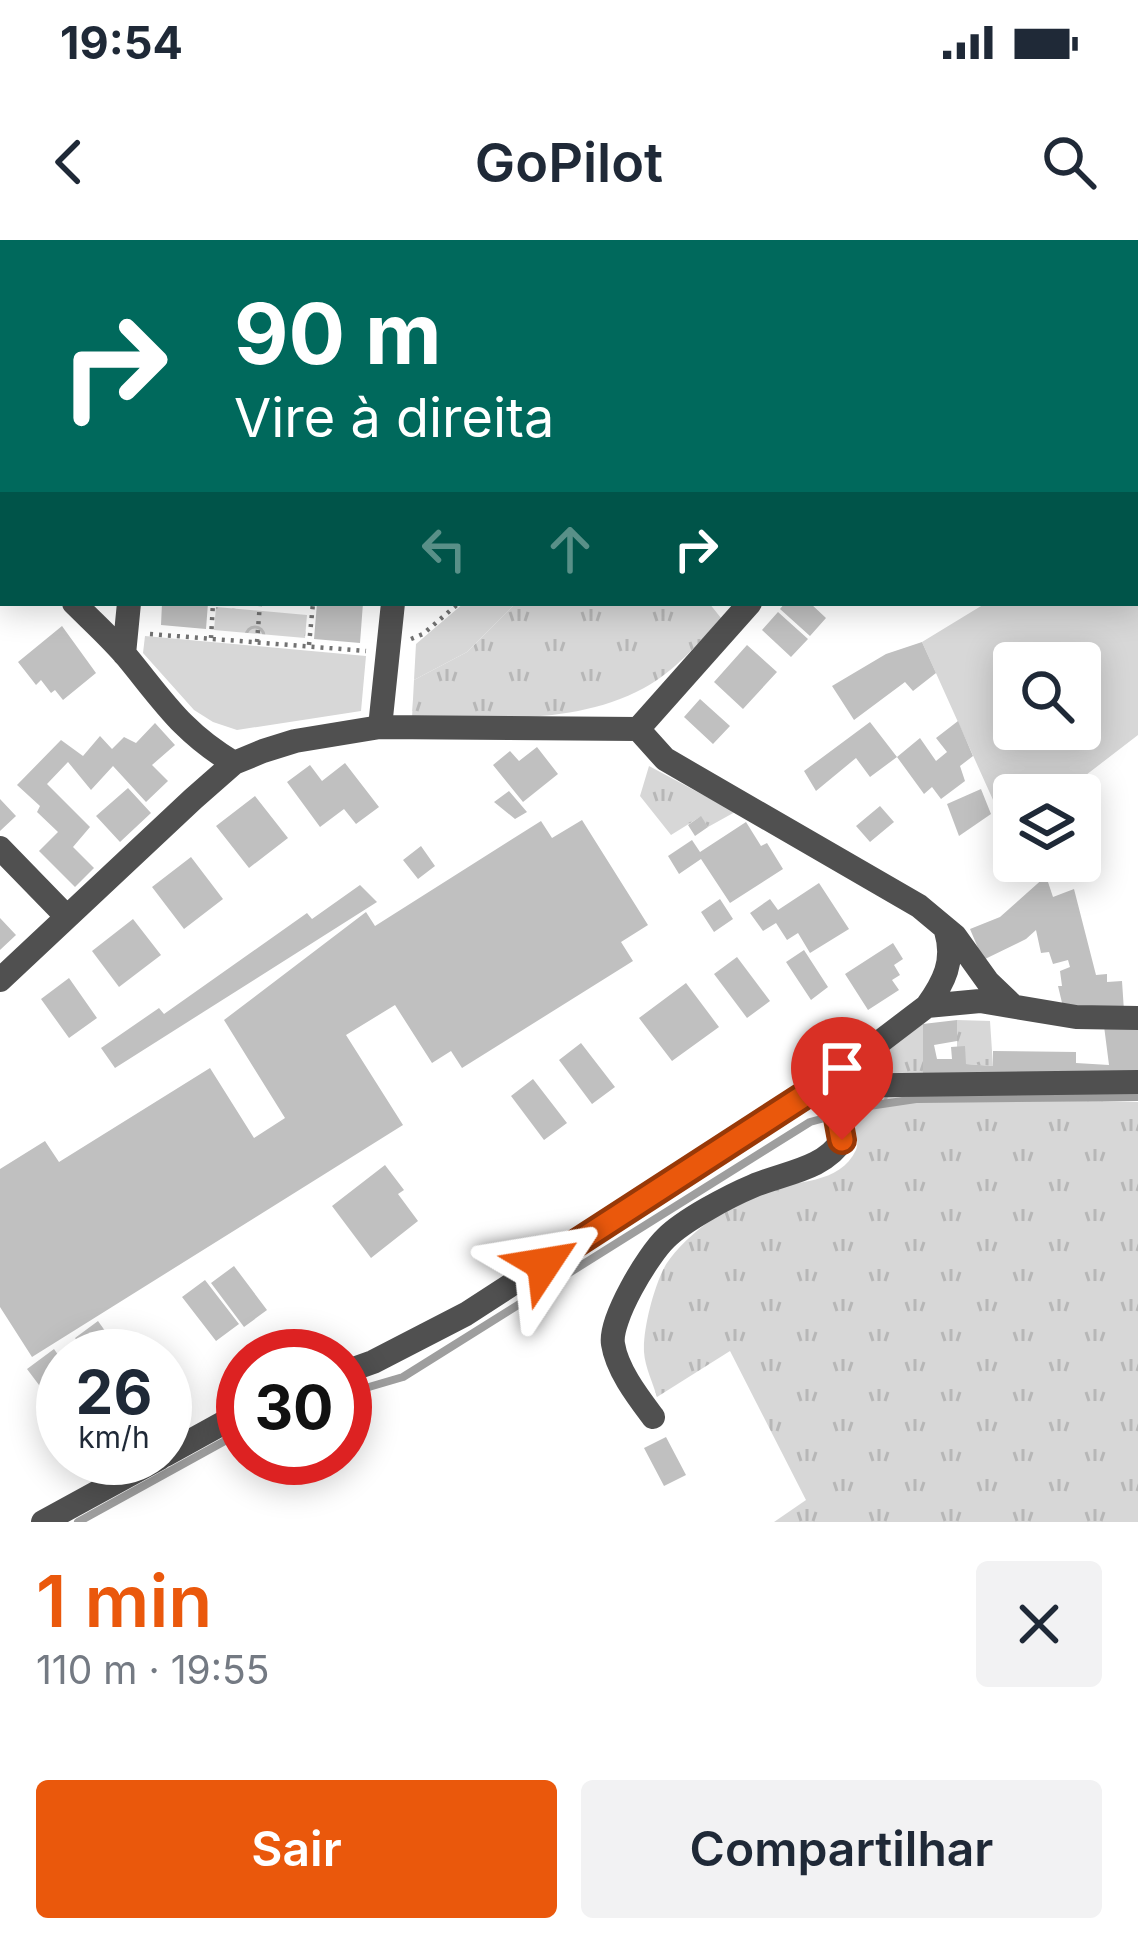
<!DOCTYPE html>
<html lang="pt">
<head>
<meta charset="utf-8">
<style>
	body { margin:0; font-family:Inter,sans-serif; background:#f2f2f3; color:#1f2937; height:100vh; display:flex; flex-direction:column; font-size:45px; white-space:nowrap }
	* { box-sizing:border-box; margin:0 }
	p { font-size:39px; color:#747a83 }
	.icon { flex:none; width:66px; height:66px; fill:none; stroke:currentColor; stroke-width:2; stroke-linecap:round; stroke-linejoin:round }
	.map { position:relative; height:1282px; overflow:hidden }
	.side { display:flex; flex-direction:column; background:#fff; flex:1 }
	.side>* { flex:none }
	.hud { position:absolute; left:0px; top:0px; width:1140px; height:366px; box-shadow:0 6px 30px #0003; background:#00695c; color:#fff; overflow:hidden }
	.controls { position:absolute; left:993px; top:402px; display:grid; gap:24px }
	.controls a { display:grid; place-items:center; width:108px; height:108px; border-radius:12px; background:#fff; box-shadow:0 6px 30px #0003; font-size:60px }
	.speed { position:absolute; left:36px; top:1089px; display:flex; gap:24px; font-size:60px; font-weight:700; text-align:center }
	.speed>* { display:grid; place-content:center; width:156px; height:156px; border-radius:50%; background:#fff; box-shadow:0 6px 30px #0003; line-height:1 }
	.speed small { font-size:30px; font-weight:400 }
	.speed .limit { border:18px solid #d22; background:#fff; color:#111 }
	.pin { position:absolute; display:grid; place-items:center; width:102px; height:102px; color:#fff; margin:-123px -51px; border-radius:50% 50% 50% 0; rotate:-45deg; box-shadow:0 0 12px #0007 }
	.pin .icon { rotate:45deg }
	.me { position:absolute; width:132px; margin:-66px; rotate:57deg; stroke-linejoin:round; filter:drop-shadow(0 0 9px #0008) }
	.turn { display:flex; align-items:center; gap:42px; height:252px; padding:0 36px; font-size:54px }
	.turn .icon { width:156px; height:156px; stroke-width:2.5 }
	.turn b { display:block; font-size:84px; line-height:102px }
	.lanes { display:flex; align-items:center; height:114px; padding:0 36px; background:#0003; justify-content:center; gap:60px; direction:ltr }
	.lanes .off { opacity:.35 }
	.round { display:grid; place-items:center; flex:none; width:126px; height:126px; border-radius:12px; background:#f2f2f3 }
	.overview { display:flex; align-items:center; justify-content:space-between; height:204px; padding:0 36px }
	h1 { font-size:72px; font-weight:600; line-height:90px; color:#ea580c }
	.button { display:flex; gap:24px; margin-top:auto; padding:24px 36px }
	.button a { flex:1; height:138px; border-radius:12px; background:#ea580c; color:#fff; font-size:48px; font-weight:600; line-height:138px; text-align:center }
	.button a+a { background:#f2f2f3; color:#1f2937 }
	.status { display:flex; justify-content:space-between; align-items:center; height:84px; padding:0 60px; background:#fff; direction:ltr }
	.status svg { height:33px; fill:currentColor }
	header { display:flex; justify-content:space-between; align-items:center; height:156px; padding:0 36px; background:#fff; font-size:54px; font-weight:600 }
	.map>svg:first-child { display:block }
	.grass { fill:url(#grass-tufts) }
	.forest { fill:url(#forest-crowns) }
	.garden { fill:#d7d7d7; fill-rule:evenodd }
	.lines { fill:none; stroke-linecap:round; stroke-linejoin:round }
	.stream { stroke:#9e9e9e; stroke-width:8 }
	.building { fill:#c0c0c0 }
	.primary-casing { stroke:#dbdbdb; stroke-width:36 }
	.path { stroke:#727272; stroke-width:4.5; stroke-dasharray:3 6; stroke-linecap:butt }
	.street { stroke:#505050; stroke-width:24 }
	.secondary { stroke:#1d1d1d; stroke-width:24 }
	.primary { stroke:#000; stroke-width:30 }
	.route-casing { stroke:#983908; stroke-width:30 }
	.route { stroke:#ea580c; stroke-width:21 }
</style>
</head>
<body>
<div class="status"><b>19:54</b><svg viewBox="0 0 49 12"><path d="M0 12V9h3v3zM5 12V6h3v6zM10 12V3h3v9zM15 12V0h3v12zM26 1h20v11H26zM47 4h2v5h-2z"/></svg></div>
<header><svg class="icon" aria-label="back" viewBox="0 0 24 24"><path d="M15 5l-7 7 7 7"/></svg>GoPilot<svg class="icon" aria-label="search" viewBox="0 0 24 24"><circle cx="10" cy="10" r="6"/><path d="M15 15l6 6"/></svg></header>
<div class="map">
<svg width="1138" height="1282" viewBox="0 0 1138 1282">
	<defs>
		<pattern id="grass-tufts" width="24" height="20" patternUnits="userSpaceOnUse" patternTransform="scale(3)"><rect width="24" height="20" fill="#d7d7d7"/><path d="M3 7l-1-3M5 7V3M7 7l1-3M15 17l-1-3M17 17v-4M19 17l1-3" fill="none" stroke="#b7b7b7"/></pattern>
		<pattern id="forest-crowns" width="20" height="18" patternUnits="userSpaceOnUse" patternTransform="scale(3)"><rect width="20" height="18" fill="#d7d7d7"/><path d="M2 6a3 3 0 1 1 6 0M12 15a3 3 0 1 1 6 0" fill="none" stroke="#b7b7b7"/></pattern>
	</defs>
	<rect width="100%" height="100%" fill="#fff"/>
	<path class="grass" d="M516 363H709L721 378C698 404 675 431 644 448 574 486 489 477 412 478L414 440 467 412Z
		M649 526 735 572 708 587 700 577 671 595 640 556Z
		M957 780 990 781 993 826 966 824 957 807Z
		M923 784V837L855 838 861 826Z
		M882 855 1138 862V1282H774L806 1260 730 1111 657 1157C653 1143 645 1127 644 1112 643 1089 653 1051 663 1030 678 1000 732 961 765 950 795 940 840 945 856 910 861 897 850 877 846 865Z"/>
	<path class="forest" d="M216 367 307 375 305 398 214 390Z"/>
	<path class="garden" d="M1138 102V495L1060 555H1014V591L998 571 922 402 986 363H1137ZM1014 423H1080V489H1014Z
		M464 363H516L467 412 414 440 416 404Z
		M145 396 366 416 361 471 237 490 213 482 194 470 143 413Z"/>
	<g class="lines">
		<path class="stream" d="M345 1154 403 1137 810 882 869 866 916 859 1138 857
			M78 1282 243 1191"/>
	</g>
	<path class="building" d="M162 363H208L206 389 161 385Z
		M317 363H363L360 403 314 399Z
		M785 363H810L826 378 810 396 780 369Z
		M778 372 808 399 791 417 762 390Z
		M62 386 96 433 63 460 55 450 51 453 41 440 36 445 18 422Z
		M922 402 936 433 913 451 905 442 854 480 832 446 886 414Z
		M747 405 777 432 743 469 714 442Z
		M700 459 730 486 713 504 684 477Z
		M958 481 973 516 960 526 965 541 941 559 932 547 924 554 897 517 920 498 936 521 947 512 936 498Z
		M870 482 897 517 870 537 856 518 816 551 804 531Z
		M155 483 175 505 152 525 168 541 146 562 113 526 91 550 68 522 47 544 90 587 73 607 94 628 75 647 39 611 58 592 37 572 40 566 17 545 61 500 83 516 100 496 112 509 124 497 136 503Z
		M537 507 558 534 523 562 493 525 510 511 519 521Z
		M345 523 379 567 356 584 344 569 320 587 287 542 310 525 322 541Z
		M128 548 151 573 120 602 96 576Z
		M981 549 991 574 959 596 947 564Z
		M509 551 527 572 515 579 494 562Z
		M255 556 288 598 249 628 216 586Z
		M0 559 16 576 0 591Z
		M880 566 894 582 870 602 856 586Z
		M701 576 708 587 695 596 688 585Z
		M582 580 648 685 621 702 633 721 462 828 451 811 432 823 395 765 346 795 403 885 32 1117 0 1067V929L45 901 59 922 210 828 254 898 285 878 224 780 366 672 375 686 541 581 552 598Z
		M746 582 761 606 767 603 783 629 730 663 701 619 679 634 668 616 692 600 700 612Z
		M421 606 435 626 418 639 403 620Z
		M191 617 223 659 184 689 152 647Z
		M1046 636 1053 657 1074 649 1096 735 1107 734V742L1122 741 1124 771 1063 767 1058 746H1062L1060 731 1070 727 1068 720 1053 724 1049 712 1041 713 1036 690 1026 699 983 720 970 689 1000 677Z
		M819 643 849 689 810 713 798 693 787 700 776 683 763 691 750 673 770 659 778 670Z
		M360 645 377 662 115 828 101 808 159 768 164 774 307 673 312 679Z
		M720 659 733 679 714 692 701 672Z
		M0 678 16 695 0 710Z
		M133 679 161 715 119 747 92 711Z
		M893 703 903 719 894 725 900 735 892 740 899 750 868 770 845 734Z
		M804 710 828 747 811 760 786 722Z
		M737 717 770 761 747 778 714 734Z
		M69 738 97 778 69 798 41 759Z
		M686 743 719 787 672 821 639 778Z
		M957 780V801L934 805 937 819H952L951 807 965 806 966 824 993 826V811L1076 812V823L1109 825 1104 786H1138V836L923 837V784Z
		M581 803 615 847 592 864 559 820Z
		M533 839 567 883 544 900 511 856Z
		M385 925 404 950 398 954 418 981 371 1018 332 966Z
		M234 1026 267 1070 244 1087 211 1043Z
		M205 1040 239 1084 216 1101 182 1057Z
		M98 1081 123 1116H79L85 1112 75 1098Z
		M54 1109 63 1122V1177L27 1129Z
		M666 1197 686 1235 664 1246 644 1208Z"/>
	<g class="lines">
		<defs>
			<path id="primary" d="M141 0 174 3
				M1137 85H1138"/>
		</defs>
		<use href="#primary" class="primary-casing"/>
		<path class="path" d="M1030 0H1042
			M0 112H3
			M150 394 366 411
			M211 398 213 363
			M411 399 423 394 459 363
			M257 402 260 363
			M309 405 313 363"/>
		<path class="street" d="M1076 3 1079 0
			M0 288 3 291
			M74 363C92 381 111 398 127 417 164 462 183 493 234 523
			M124 414 129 363
			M380 487 393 363
			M638 489 750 363
			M0 608 67 677
			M0 740 193 559 234 523 263 511 295 501 380 487 638 489 665 519 919 666 955 696 988 742 1011 764
			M927 766C944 742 955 721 946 691
			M822 846 1138 842
			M345 1132 373 1122 466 1074 843 830 927 766 980 761 1076 777 1138 778
			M653 1177C638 1157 617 1130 613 1104 609 1080 648 1015 666 998 684 980 729 956 753 946 783 933 825 929 842 900L832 846
			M165 1215 243 1172
			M43 1282 160 1218"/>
		<path class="secondary" d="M795 0 796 3
			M833 0 836 3"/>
		<use href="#primary" class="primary"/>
	</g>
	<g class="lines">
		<defs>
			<path id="route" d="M544 1024 819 846H832L842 900"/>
		</defs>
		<use href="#route" class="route-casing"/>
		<use href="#route" class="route"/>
	</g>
</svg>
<div class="controls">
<a><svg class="icon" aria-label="search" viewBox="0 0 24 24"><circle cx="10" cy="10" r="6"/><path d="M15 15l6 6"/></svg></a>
<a><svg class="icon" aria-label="layers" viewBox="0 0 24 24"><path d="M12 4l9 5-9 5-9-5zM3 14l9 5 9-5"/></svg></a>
</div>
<div class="speed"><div>26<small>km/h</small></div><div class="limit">30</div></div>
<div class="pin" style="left:842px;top:900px;background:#d93025"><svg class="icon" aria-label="arrive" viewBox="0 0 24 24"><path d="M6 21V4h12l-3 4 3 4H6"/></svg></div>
<svg class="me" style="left:544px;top:1024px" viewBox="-20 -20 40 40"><path d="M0-17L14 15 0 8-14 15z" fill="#ea580c" stroke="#fff" stroke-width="4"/></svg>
<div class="hud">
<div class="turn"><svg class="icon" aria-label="right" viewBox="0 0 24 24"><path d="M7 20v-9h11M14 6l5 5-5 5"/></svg><div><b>90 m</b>Vire à direita</div></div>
<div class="lanes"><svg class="icon off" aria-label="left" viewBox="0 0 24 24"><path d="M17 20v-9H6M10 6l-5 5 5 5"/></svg><svg class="icon off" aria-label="ahead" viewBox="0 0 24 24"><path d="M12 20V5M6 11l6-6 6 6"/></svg><svg class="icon" aria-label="right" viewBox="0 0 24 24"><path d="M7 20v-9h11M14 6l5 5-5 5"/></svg></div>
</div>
</div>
<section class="side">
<div class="overview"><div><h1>1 min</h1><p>110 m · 19:55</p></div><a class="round"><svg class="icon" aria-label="close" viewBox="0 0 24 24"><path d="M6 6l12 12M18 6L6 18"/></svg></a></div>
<div class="button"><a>Sair</a><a>Compartilhar</a></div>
</section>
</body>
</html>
